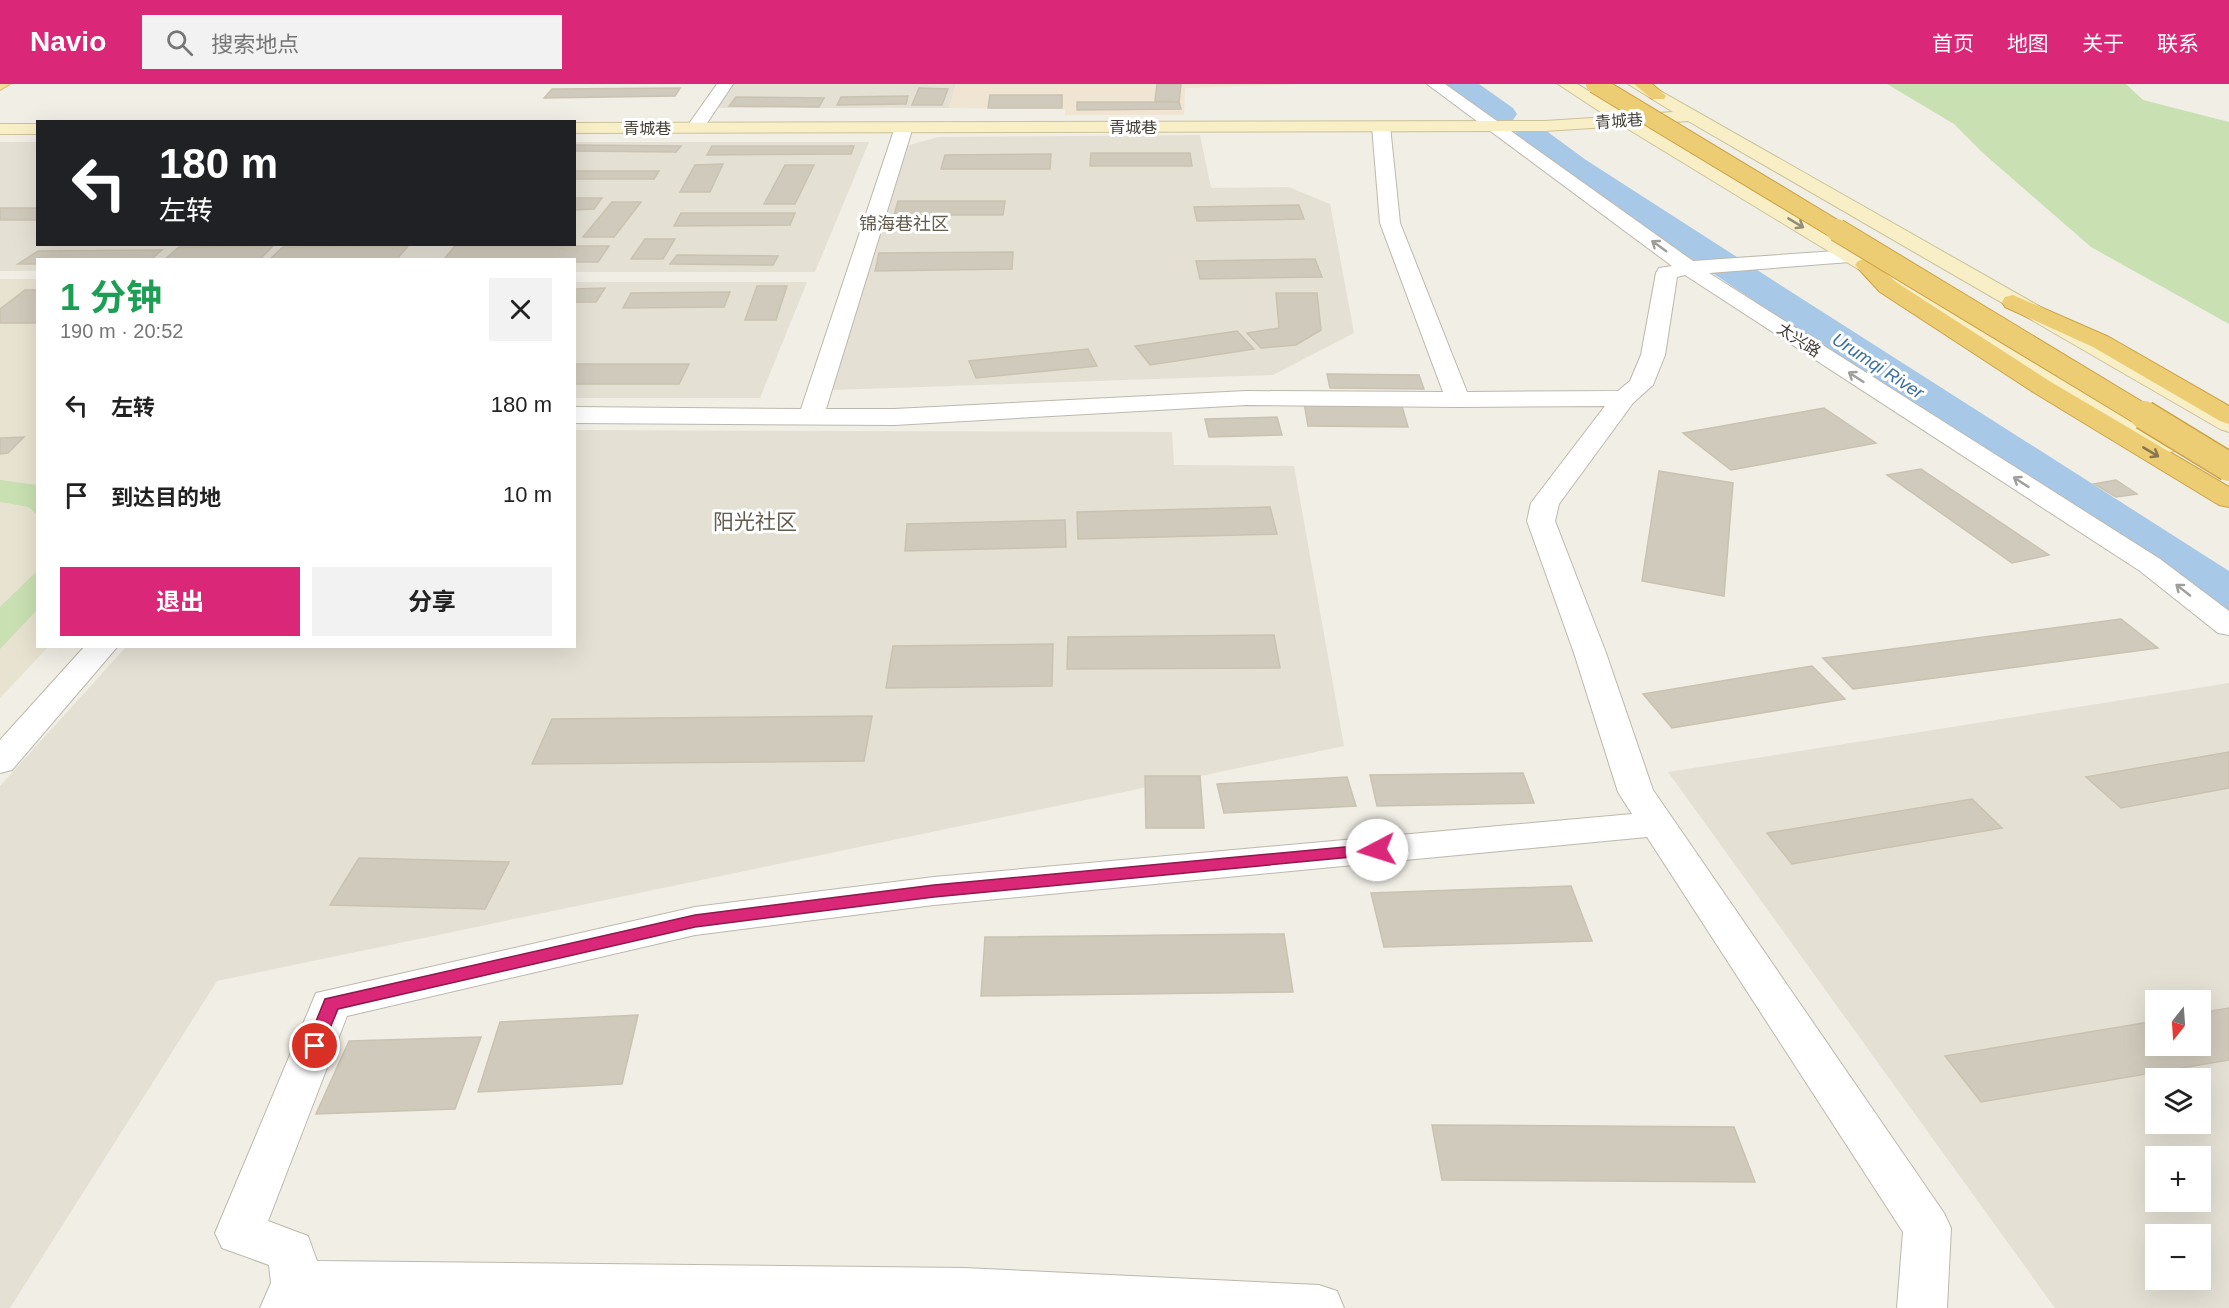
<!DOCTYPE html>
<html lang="zh">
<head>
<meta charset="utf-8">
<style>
	body { margin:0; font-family:Helvetica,"Noto Sans SC",sans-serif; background:#f2f2f2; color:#222; height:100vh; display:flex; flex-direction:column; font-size:22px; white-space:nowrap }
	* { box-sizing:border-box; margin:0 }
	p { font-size:20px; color:#767676 }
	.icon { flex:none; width:33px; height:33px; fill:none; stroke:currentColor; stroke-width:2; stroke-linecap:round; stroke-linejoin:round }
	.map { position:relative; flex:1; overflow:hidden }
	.side { position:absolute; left:36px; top:174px; width:540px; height:390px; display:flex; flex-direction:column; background:#fff; border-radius:0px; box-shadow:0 6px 24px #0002 }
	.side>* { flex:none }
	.banner { position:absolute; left:36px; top:36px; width:540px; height:126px; border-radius:0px; box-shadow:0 6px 24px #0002; background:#202124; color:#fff; overflow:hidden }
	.needle { width:39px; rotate:197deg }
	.buttons { position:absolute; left:2145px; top:906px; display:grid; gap:12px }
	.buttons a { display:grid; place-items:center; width:66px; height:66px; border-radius:0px; background:#fff; box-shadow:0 6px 24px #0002; font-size:30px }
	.pin { position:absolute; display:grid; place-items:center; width:51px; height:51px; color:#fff; margin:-26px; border:3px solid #fff; border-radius:50%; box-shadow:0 2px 6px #0007 }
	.me { position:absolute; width:66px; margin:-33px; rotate:265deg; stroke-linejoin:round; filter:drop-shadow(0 0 4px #0008) }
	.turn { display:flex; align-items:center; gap:21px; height:126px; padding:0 24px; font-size:27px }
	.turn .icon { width:78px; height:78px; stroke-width:2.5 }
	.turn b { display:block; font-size:42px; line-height:51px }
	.round { display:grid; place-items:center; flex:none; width:63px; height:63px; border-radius:0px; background:#f2f2f2 }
	.head { display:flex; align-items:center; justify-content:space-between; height:102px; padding:0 24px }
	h1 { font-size:36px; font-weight:700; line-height:45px; color:#1e9e55 }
	.action { display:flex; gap:12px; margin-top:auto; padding:12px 24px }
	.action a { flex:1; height:69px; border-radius:0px; background:#db2777; color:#fff; font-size:24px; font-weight:700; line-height:69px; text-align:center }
	.action a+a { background:#f2f2f2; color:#222 }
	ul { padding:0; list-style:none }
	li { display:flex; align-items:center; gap:18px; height:90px; padding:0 24px }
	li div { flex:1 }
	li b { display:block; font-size:22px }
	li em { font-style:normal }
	header { display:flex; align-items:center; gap:36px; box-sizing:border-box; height:84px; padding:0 30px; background:#db2777; color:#fff }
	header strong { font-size:28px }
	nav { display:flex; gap:33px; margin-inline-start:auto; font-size:21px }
	.search { width:420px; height:54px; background:#f2f2f2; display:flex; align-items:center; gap:15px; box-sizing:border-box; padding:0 21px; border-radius:0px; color:#767676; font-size:22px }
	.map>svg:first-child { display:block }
	.residential { fill:#e4e0d4; fill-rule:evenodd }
	.commercial { fill:#f0e5d2 }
	.education { fill:#e8e3d0 }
	.green { fill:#c8e0b2 }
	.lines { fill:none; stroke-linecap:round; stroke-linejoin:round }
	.river { fill:#a7c9e7; fill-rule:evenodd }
	.building { fill:#d0cabc; stroke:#cac2b0; stroke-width:1.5 }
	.street-casing { stroke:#bdb8ac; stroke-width:2 }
	.secondary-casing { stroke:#cbc299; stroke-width:2 }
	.primary-casing { stroke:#d5bd6e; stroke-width:2 }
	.highway-casing { stroke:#cba244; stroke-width:2 }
	.street { fill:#fff; fill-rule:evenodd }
	.secondary { fill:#f8efc7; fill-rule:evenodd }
	.primary { fill:#f2df9c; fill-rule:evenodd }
	.highway { fill:#edcd73; fill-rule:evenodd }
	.highway-bridge-far2-casing { stroke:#cba244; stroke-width:20; stroke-linecap:butt }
	.highway-bridge-far1-casing { stroke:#cba244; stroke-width:24; stroke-linecap:butt }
	.highway-bridge-casing { stroke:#cba244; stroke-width:31; stroke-linecap:butt }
	.highway-bridge-far2 { stroke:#edcd73; stroke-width:18 }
	.highway-bridge-far1 { stroke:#edcd73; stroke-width:22 }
	.highway-bridge { stroke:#edcd73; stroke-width:28 }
	.oneway { stroke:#948e77 }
	.oneway2 { stroke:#a09e9a }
	.oneway3 { stroke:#86774e }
	.route { fill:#db2777; stroke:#8e194d; stroke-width:1.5 }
	.labels { text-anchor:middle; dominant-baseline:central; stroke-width:6; stroke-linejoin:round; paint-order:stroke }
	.far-street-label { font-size:16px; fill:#423e35; stroke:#fff }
	.far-neighbourhood-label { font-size:18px; fill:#635c4e; stroke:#fff }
	.far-water-label { font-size:18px; font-style:italic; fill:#3b6fa1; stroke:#fff }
	.neighbourhood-label { font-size:21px; fill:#635c4e; stroke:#fff }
</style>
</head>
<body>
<header>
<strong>Navio</strong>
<div class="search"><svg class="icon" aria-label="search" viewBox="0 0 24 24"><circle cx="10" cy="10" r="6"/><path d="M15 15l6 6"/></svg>搜索地点</div>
<nav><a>首页</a><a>地图</a><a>关于</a><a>联系</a></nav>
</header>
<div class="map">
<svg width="2229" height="1224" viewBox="0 0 2229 1224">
	<rect width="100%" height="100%" fill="#f0eee5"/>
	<path class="residential" d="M732 0H956L949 24H716Z
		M1200 51 1211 104 1289 103 1330 120 1354 249 1273 291 832 306 906 62 938 53Z
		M0 58H37L38 160H574L575 58H869L815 188H575L574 176H38L37 187H0Z
		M575 198H807L760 314H575Z
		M575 346 1172 348 1174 381 1294 382 1344 662 217 897 10 1224H0V702L126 563 574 562Z
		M2229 599V1224H2055L1668 688ZM2156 916H2200V962H2156ZM2156 994H2200V1040H2156ZM2156 1072H2200V1118H2156ZM2156 1150H2200V1196H2156Z"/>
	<path class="commercial" d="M956 0H1298L1185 4 1184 31H1065V25L949 24Z"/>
	<path class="education" d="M0 195H37L38 562 48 563 0 614Z"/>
	<path class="green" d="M1887 0H2126L2143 16 2229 38V240L2091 163 1983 69 1954 40Z
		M0 396 37 401V431L29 423 0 418Z
		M37 487V526L0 565V523Z"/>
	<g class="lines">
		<path class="river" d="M1447 0H1479L1513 24 1517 30 1513 36C1489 42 1469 20 1451 6Z
			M1530 41 1541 43 1586 76 1768 193 2229 487V526L2210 521 1564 90 1519 57 1515 50 1519 43Z"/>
	</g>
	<path class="building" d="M1157 0H1181L1179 18 1155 17Z
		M680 4 675 12 544 14 552 5Z
		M919 4 948 5 942 21H912Z
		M990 11H1062V24H988Z
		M908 12 906 20 837 21 841 13Z
		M736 13 824 14 819 23 729 22Z
		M1077 18H1179L1181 25 1077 26Z
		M574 61 681 62 676 68 574 67Z
		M712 62H854L851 70 707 71Z
		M1091 69H1190L1192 82H1090Z
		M1051 70 1050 85H941L945 71Z
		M723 80 710 108H680L695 81Z
		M785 81H814L795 120H764Z
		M574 87H659L654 95H574Z
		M574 114H602L594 125 574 126Z
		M898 117H1005L1003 131H894Z
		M612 118H641L614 153H583Z
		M1299 121 1304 135 1197 137 1194 123Z
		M0 124H38V136H0Z
		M681 129H795L790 141 674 142Z
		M645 155H675L663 175H631Z
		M273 162 259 176H164L179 163Z
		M408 162 396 176H269L283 163Z
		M455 162H609L598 178H574V176H443Z
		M162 166 150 176H38V180H18L38 167Z
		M1013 168 1012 185 875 187 879 169Z
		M677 171 778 172 773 181 670 180Z
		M1315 175 1322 193 1200 195 1196 177Z
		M757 202H787L776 236H745Z
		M605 204 596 218H574V205Z
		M25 206H38V239H0V225Z
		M730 208 724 223 623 224 631 209Z
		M1276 209H1317L1321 246 1296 261 1261 264 1247 249 1279 244Z
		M1237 247 1254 265 1150 281 1135 262Z
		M1088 265 1097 282 976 294 969 277Z
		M574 280H689L679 300H574Z
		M1327 290 1419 291 1424 305 1330 304Z
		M1304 319H1401L1408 343 1308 342Z
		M1824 324 1876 359 1731 386 1683 349Z
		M1277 333 1282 351 1209 353 1205 335Z
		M24 353 8 369 0 370V354Z
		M1921 385 2049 471 2012 479 1887 391Z
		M1659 387 1733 399 1724 512 1642 497Z
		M2116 396 2137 410 2116 413 2094 400Z
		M1270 423 1277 450 1078 455 1077 428Z
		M1065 436 1066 463 905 467 907 440Z
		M2121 535 2158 564 1853 605 1823 574Z
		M1274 551 1280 584 1067 585 1068 553Z
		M1053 560 1052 602 886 604 893 562Z
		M1812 582 1845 615 1672 644 1643 610Z
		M872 632 864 677 532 680 552 635Z
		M2229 668V704L2121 724 2086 693Z
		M1523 689 1534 719 1377 722 1370 691Z
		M1145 692H1200L1204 744H1146Z
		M1347 693 1356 722 1224 729 1217 700Z
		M1972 715 2002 744 1792 780 1767 749Z
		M359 774 509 778 485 825 330 821Z
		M1571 802 1592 857 1384 863 1371 809Z
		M1284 850 1293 908 981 912 985 853Z
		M2229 924V976L1981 1018 1945 972 2156 937V962H2200V929Z
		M638 931 622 1000 478 1008 500 938Z
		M481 953 455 1025 316 1030 349 957Z
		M1432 1041 1734 1043 1755 1098 1442 1096Z"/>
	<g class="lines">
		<defs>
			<path id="street" d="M717 0H733L701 48H689L686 44Z
				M1427 0H1445L1693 177 1850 166 1857 168 1860 172 1857 176 1850 178 1709 189 2160 475 2229 527V551L2218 549 2140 487 1685 191 1677 193 1665 271 1653 301 1633 319 1559 420 1555 437 1606 569 1653 706 1944 1129 1951 1144 1947 1224H1897L1903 1148 1647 753 934 821 695 851 347 932 268 1137 308 1152 317 1177 964 1184 1319 1201 1337 1207 1344 1224H260L271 1199 269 1181 222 1164 215 1149 316 909 695 823 934 793 1632 730 1618 708 1574 569 1527 437 1531 419 1605 322 1458 323 1246 321 894 341 574 339V323L801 325 895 43 898 39H910L913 43 826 325H894L1246 307 1443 308 1380 139 1372 42 1375 38H1387L1390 42 1400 139 1467 308 1618 307 1630 297 1641 271 1656 189 1659 184 1672 182Z
				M85 562H118L12 686 0 689V656Z"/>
			<path id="secondary" d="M1558 0H1577L1629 31 1673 28 1628 0H1648L2229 330V348L2220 345 1688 37 1645 40 1857 168 2179 354 2183 360 2179 366 2170 368 2161 366 1843 176 1623 42 1545 47 574 49V39L1545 37 1608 33Z
				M0 40H38V50H0Z"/>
			<path id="primary" d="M0 0H10L0 6Z"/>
			<path id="highway" d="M1634 0H1652L1666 12 1664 15H1652Z
				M1865 175 1872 177 1896 198 2051 298 2229 403V423L2219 421 2033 308 1880 208 1855 181 1858 177Z
				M2013 211 2109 253 2229 322V340L2220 337 2093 263 2005 223 2002 218 2005 213Z"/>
		</defs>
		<use href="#street" class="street-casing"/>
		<use href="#secondary" class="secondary-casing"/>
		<use href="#primary" class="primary-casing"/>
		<use href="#highway" class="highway-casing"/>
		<use href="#street" class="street"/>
		<use href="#secondary" class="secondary"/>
		<use href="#primary" class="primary"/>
		<use href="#highway" class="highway"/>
		<defs>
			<path id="highway-bridge-far2" d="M1595 0 1840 148"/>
			<path id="highway-bridge-far1" d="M1837 146 2146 333"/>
			<path id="highway-bridge" d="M2144 331 2229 383"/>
		</defs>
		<use href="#highway-bridge-far2" class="highway-bridge-far2-casing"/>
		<use href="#highway-bridge-far1" class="highway-bridge-far1-casing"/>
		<use href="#highway-bridge" class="highway-bridge-casing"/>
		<use href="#highway-bridge-far2" class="highway-bridge-far2"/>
		<use href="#highway-bridge-far1" class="highway-bridge-far1"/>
		<use href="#highway-bridge" class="highway-bridge"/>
	</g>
	<defs><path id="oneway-shaft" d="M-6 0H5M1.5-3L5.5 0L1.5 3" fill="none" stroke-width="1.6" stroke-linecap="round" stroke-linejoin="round" transform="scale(1.5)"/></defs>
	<use class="oneway" href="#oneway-shaft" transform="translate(1796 139) rotate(31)"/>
	<g class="oneway2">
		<use href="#oneway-shaft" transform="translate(1659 162) rotate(-144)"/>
		<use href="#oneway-shaft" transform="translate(1856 293) rotate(-147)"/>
		<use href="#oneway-shaft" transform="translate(2021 398) rotate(-147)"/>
		<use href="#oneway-shaft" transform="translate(2183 506) rotate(-142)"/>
	</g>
	<use class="oneway3" href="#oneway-shaft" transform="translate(2151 368) rotate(31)"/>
	<path class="route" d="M1377 760 1383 762 1385 766 1383 770 934 813 695 843 338 925 321 966 315 969 308 966 306 962 325 915 695 831 934 801Z"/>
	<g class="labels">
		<g class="far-street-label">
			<text transform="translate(1619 37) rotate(-4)">青城巷</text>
			<text x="1133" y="43">青城巷</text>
			<text x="647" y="44">青城巷</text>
			<text transform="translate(1799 256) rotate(33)">太兴路</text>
		</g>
		<g class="far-neighbourhood-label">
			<text x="904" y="140">锦海巷社区</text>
		</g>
		<g class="far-water-label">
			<text transform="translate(1878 282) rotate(33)">Urumqi River</text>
		</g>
		<g class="neighbourhood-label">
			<text x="755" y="437">阳光社区</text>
		</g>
	</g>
</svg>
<div class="buttons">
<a><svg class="needle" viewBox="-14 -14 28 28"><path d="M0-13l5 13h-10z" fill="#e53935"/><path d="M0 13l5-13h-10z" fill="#767676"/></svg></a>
<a><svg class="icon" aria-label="layers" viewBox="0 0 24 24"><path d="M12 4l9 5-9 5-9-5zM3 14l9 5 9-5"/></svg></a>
<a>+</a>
<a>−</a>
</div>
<div class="pin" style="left:315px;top:962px;background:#d93025"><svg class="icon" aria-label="arrive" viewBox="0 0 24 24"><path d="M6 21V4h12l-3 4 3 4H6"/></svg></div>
<svg class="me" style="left:1377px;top:766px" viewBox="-20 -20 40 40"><circle r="19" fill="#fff"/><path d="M0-13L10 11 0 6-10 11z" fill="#db2777"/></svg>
<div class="banner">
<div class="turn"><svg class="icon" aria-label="left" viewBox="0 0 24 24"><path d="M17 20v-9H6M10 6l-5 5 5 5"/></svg><div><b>180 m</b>左转</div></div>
</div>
<section class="side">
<div class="head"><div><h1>1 分钟</h1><p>190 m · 20:52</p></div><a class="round"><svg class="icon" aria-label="close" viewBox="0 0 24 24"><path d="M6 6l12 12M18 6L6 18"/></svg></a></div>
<ul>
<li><svg class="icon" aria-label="left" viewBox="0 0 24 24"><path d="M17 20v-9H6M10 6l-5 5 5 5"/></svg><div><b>左转</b></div><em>180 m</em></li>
<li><svg class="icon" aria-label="arrive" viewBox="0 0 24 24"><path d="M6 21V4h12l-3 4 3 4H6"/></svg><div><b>到达目的地</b></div><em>10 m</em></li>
</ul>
<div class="action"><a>退出</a><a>分享</a></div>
</section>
</div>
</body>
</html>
